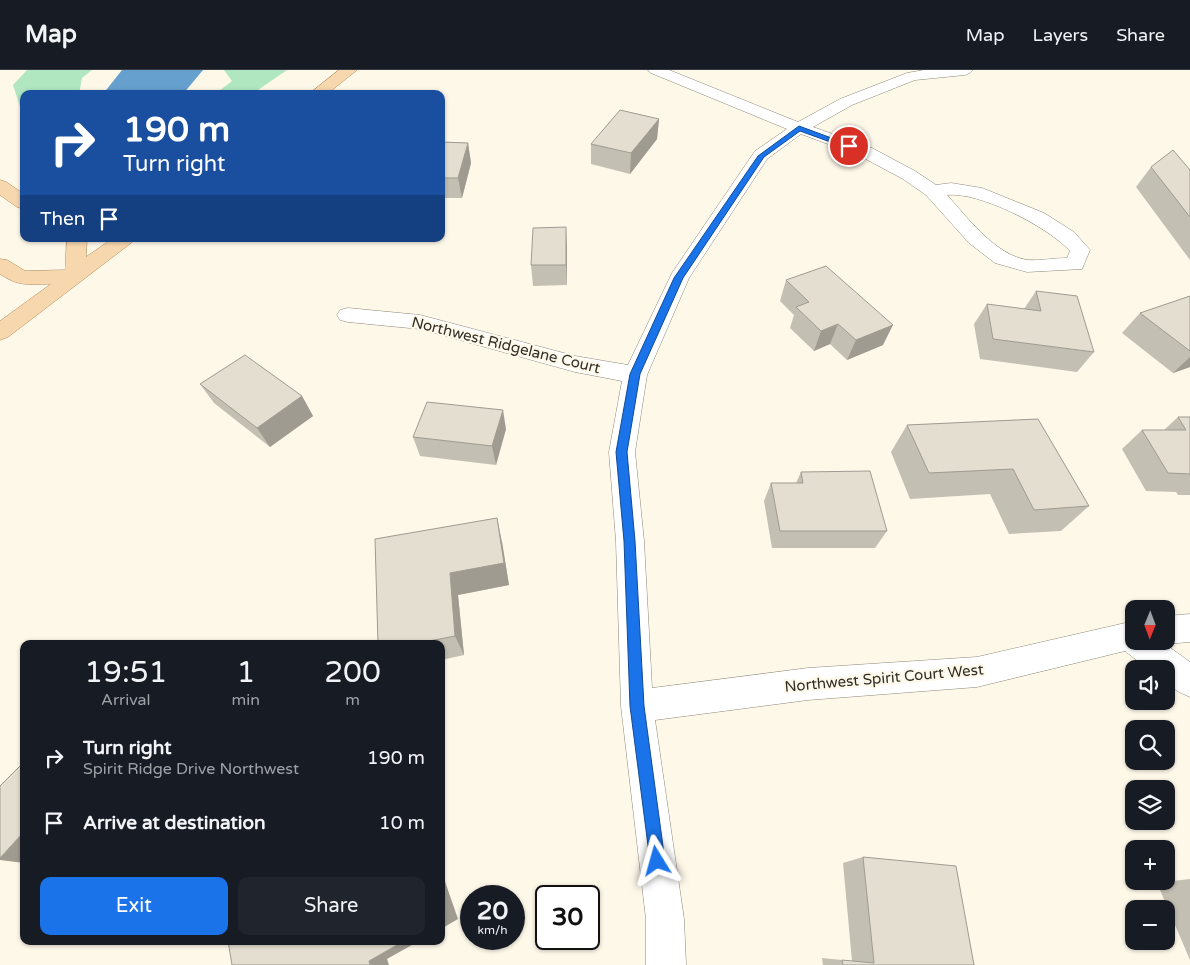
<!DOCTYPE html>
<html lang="en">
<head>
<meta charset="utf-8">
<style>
	body { margin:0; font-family:"Varela Round",sans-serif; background:#20242c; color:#f1f3f6; height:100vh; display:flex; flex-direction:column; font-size:19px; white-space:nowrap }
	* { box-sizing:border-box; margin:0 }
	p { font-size:16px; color:#9ea1a6 }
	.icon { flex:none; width:28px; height:28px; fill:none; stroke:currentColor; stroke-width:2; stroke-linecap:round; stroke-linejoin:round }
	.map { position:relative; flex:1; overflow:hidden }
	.drawer { position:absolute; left:20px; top:570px; width:425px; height:305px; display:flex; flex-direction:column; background:#171b24; border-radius:10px; box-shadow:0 1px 4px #0004 }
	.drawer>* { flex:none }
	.banner { position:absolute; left:20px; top:20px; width:425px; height:152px; border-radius:10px; box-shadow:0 1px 4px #0004; background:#1a4fa0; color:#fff; overflow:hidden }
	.needle { width:32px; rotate:181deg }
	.tools { position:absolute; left:1125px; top:530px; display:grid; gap:10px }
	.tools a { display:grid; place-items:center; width:50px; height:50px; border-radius:10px; background:#171b24; box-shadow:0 1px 4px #0004; font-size:25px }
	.speed { position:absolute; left:460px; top:815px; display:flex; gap:10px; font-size:25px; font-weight:700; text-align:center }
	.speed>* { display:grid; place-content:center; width:65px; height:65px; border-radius:50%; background:#171b24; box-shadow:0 1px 4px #0004; line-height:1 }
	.speed small { font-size:12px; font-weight:400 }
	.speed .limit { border:2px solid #111; border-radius:8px; background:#fff; color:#111 }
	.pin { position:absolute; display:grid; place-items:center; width:42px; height:42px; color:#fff; margin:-21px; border:2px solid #fff; border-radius:50%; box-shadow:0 1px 5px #0007 }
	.me { position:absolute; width:55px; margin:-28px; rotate:352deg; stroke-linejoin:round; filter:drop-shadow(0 0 4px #0008) }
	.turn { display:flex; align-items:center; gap:18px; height:105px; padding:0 20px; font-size:22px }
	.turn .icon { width:65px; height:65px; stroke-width:2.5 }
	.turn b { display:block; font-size:35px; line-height:42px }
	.then { display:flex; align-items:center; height:48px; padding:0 20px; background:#0003; gap:10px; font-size:19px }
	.eta { display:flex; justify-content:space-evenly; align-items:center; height:85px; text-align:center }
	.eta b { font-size:30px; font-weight:600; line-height:35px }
	.primary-button { display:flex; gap:10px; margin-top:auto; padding:10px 20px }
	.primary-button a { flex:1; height:58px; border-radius:10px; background:#1a73e8; color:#fff; font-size:20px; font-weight:600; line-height:58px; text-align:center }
	.primary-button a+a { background:#20242c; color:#f1f3f6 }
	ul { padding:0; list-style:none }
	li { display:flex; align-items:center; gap:15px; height:65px; padding:0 20px }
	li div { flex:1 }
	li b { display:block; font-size:19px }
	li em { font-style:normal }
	header { display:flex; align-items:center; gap:30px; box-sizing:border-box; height:70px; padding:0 25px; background:#171b24; border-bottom:1px solid #363941 }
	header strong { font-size:24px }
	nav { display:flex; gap:28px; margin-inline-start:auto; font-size:18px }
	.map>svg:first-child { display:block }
	.green { fill:#b1e7c0 }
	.water { fill:#66a0cf }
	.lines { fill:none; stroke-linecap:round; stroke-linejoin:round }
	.minor-casing { stroke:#8c8779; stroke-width:1 }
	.major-casing { stroke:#ae8a5c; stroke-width:1 }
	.minor { fill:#fff; fill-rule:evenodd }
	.major { fill:#f7d7ae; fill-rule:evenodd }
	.wall { fill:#c3bfb2 }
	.shaded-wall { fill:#9f9b91 }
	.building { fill:#e3decf; stroke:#9f9b91 }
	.route { fill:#1a73e8; stroke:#114b97 }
	.labels { text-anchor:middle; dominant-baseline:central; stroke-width:4.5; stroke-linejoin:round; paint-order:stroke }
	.street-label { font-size:15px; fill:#2f2d27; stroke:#fef8e9 }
</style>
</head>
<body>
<header>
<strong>Map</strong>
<nav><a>Map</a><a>Layers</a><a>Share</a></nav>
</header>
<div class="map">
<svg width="1190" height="895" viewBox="0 0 1190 895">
	<rect width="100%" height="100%" fill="#fef8e9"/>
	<path class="green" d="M27 0H92L82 8 79 24H24V49L13 15Z
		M224 0H287L252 24H215L232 11Z"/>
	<path class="water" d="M122 0H203L183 24H103Z"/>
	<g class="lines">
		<defs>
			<path id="minor" d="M648 0H669L798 52 840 29 907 3 924 0H973L970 3 965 5 915 10 852 35 813 57 872 78 915 101 936 115 951 113 982 118 1044 143 1074 162 1090 180 1082 199 1027 202 995 193 969 173 926 125 903 109 860 86 801 64 767 89 689 208 647 305 635 382 644 471 652 618 808 598 977 587 1134 551V571H1166V546L1190 544V572L1165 574 1190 592V627L1179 622 1166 613V599H1148L1125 581 977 617 808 630 655 650 684 849 686 895H646V849L621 636 616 471 609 382 622 311 575 302 420 259 348 252 340 250 337 245 340 240 348 238 420 245 575 286 628 295 672 203 755 81 787 59 651 3ZM947 125C979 121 1048 157 1070 181L1067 188C1054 188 1040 191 1028 190 996 186 967 147 947 125Z"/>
			<path id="major" d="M339 0H357L327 24H309Z
				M0 110 6 112 24 124V139L17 137 0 125Z
				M67 169H87L86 187 112 169H134L131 173 8 267 0 270V251L51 214C27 214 20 217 0 204V189L7 190 25 201 65 200Z"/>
		</defs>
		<use href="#minor" class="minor-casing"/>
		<use href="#major" class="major-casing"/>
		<use href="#minor" class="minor"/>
		<use href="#major" class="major"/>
	</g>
	<path class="wall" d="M659 49 657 69 630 104 591 94V74Z
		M441 72 468 73 471 93 462 128H441Z
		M1151 97 1190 100V190L1136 117Z
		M567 178V215L533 216 531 195Z
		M786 210 883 275 847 290 830 274 814 281 790 258 794 245 780 231Z
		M1036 221 1094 282 1077 302 980 289 974 254 987 234 1024 239Z
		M1190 226V297L1173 303 1122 263 1140 243Z
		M200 314 302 326 313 346 270 377 214 333Z
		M1178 347H1190V425H1178L1176 422 1146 421 1122 379 1142 360H1164Z
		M1038 349 1089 436 1061 461 1009 464 990 424 910 429 891 382 907 355Z
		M506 359 496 395 420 386 413 367Z
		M801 402 887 461 875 478H772L764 431 771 413H796Z
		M502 472 509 515 458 525 464 585 441 590V574H378Z
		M863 787 974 895H823L822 888 852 891 843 793Z
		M1190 809V890L1157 813Z"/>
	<path class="shaded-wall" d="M659 49 657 69 630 104 631 83Z
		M468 73 471 93 462 128 458 108Z
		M566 157 567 178V215L566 195Z
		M838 254 830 274 814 281 821 261Z
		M893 255 883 275 847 290 856 270Z
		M1190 287V297L1173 303Z
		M302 326 313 346 270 377 257 358Z
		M503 340 506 359 496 395 492 376Z
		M497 448 502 472 509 515 458 525 464 585 455 566 450 503Z
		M21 765H24V793L0 790V788Z
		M441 800 458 849 441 859Z
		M404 871H419L387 889 389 895H370L369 891Z"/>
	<path class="building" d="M620 40 659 49 631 83 591 74Z
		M441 72 468 73 458 108H441Z
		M1173 80 1190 100V147L1151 97Z
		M566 157V195H531L533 158Z
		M826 196 893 255 856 270 838 254 821 261 796 237 809 232 786 210Z
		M1036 221 1077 226 1094 282 993 269 987 234 1041 241Z
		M1190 226V281L1140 243Z
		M245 285 302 326 257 358 200 314Z
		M427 332 503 340 492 376 413 367Z
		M1178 347H1190V404L1168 403 1142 360H1186Z
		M1038 349 1089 436 1034 440 1013 399 929 403 907 355Z
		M870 401 887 461H780L771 413H803L801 402Z
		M497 448 504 493 450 503 455 566 414 574H378L375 469Z
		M24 692V767L21 765 0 788V716Z
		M863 787 956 796 974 895H843L842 890 874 893Z
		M441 833 446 848 441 851Z
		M228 871H404L369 891 370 895H232Z"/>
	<path class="route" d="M799 56 853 76 847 78 800 61 764 87 683 208 640 304 627 382 635 471 644 636 665 791 663 796 657 799 652 796 650 791 630 636 624 471 616 382 630 304 674 208 758 86Z"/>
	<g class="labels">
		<g class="street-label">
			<text transform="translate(506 275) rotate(14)">Northwest Ridgelane Court</text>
			<text transform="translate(884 608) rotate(-5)">Northwest Spirit Court West</text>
		</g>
	</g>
</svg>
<div class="tools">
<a><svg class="needle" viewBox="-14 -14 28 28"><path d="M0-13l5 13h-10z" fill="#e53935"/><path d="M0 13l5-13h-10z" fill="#9ea1a6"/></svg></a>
<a><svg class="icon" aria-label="sound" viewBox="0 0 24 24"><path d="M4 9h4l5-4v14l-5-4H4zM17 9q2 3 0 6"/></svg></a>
<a><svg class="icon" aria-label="search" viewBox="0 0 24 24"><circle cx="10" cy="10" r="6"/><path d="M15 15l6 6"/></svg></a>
<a><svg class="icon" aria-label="layers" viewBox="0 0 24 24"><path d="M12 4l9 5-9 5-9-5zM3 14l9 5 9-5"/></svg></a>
<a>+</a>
<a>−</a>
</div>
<div class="speed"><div>20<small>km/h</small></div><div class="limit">30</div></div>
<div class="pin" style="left:849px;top:76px;background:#d93025"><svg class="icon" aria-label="arrive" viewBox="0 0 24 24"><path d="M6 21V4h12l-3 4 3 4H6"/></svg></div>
<svg class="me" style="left:657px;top:791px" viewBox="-20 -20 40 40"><path d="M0-17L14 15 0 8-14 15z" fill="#1a73e8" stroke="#fff" stroke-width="4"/></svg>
<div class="banner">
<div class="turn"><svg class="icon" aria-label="right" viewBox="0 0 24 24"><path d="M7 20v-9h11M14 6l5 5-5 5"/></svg><div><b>190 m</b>Turn right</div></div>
<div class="then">Then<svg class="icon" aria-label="arrive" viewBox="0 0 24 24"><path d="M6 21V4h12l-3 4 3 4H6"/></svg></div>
</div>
<section class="drawer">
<div class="eta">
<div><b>19:51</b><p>Arrival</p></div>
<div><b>1</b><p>min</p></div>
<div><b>200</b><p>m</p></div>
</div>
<ul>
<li><svg class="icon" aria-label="right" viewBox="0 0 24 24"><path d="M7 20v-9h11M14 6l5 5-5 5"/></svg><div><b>Turn right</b><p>Spirit Ridge Drive Northwest</p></div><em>190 m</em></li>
<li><svg class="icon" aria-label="arrive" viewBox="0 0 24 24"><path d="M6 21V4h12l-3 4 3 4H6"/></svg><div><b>Arrive at destination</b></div><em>10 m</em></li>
</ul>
<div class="primary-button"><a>Exit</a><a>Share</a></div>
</section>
</div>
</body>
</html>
